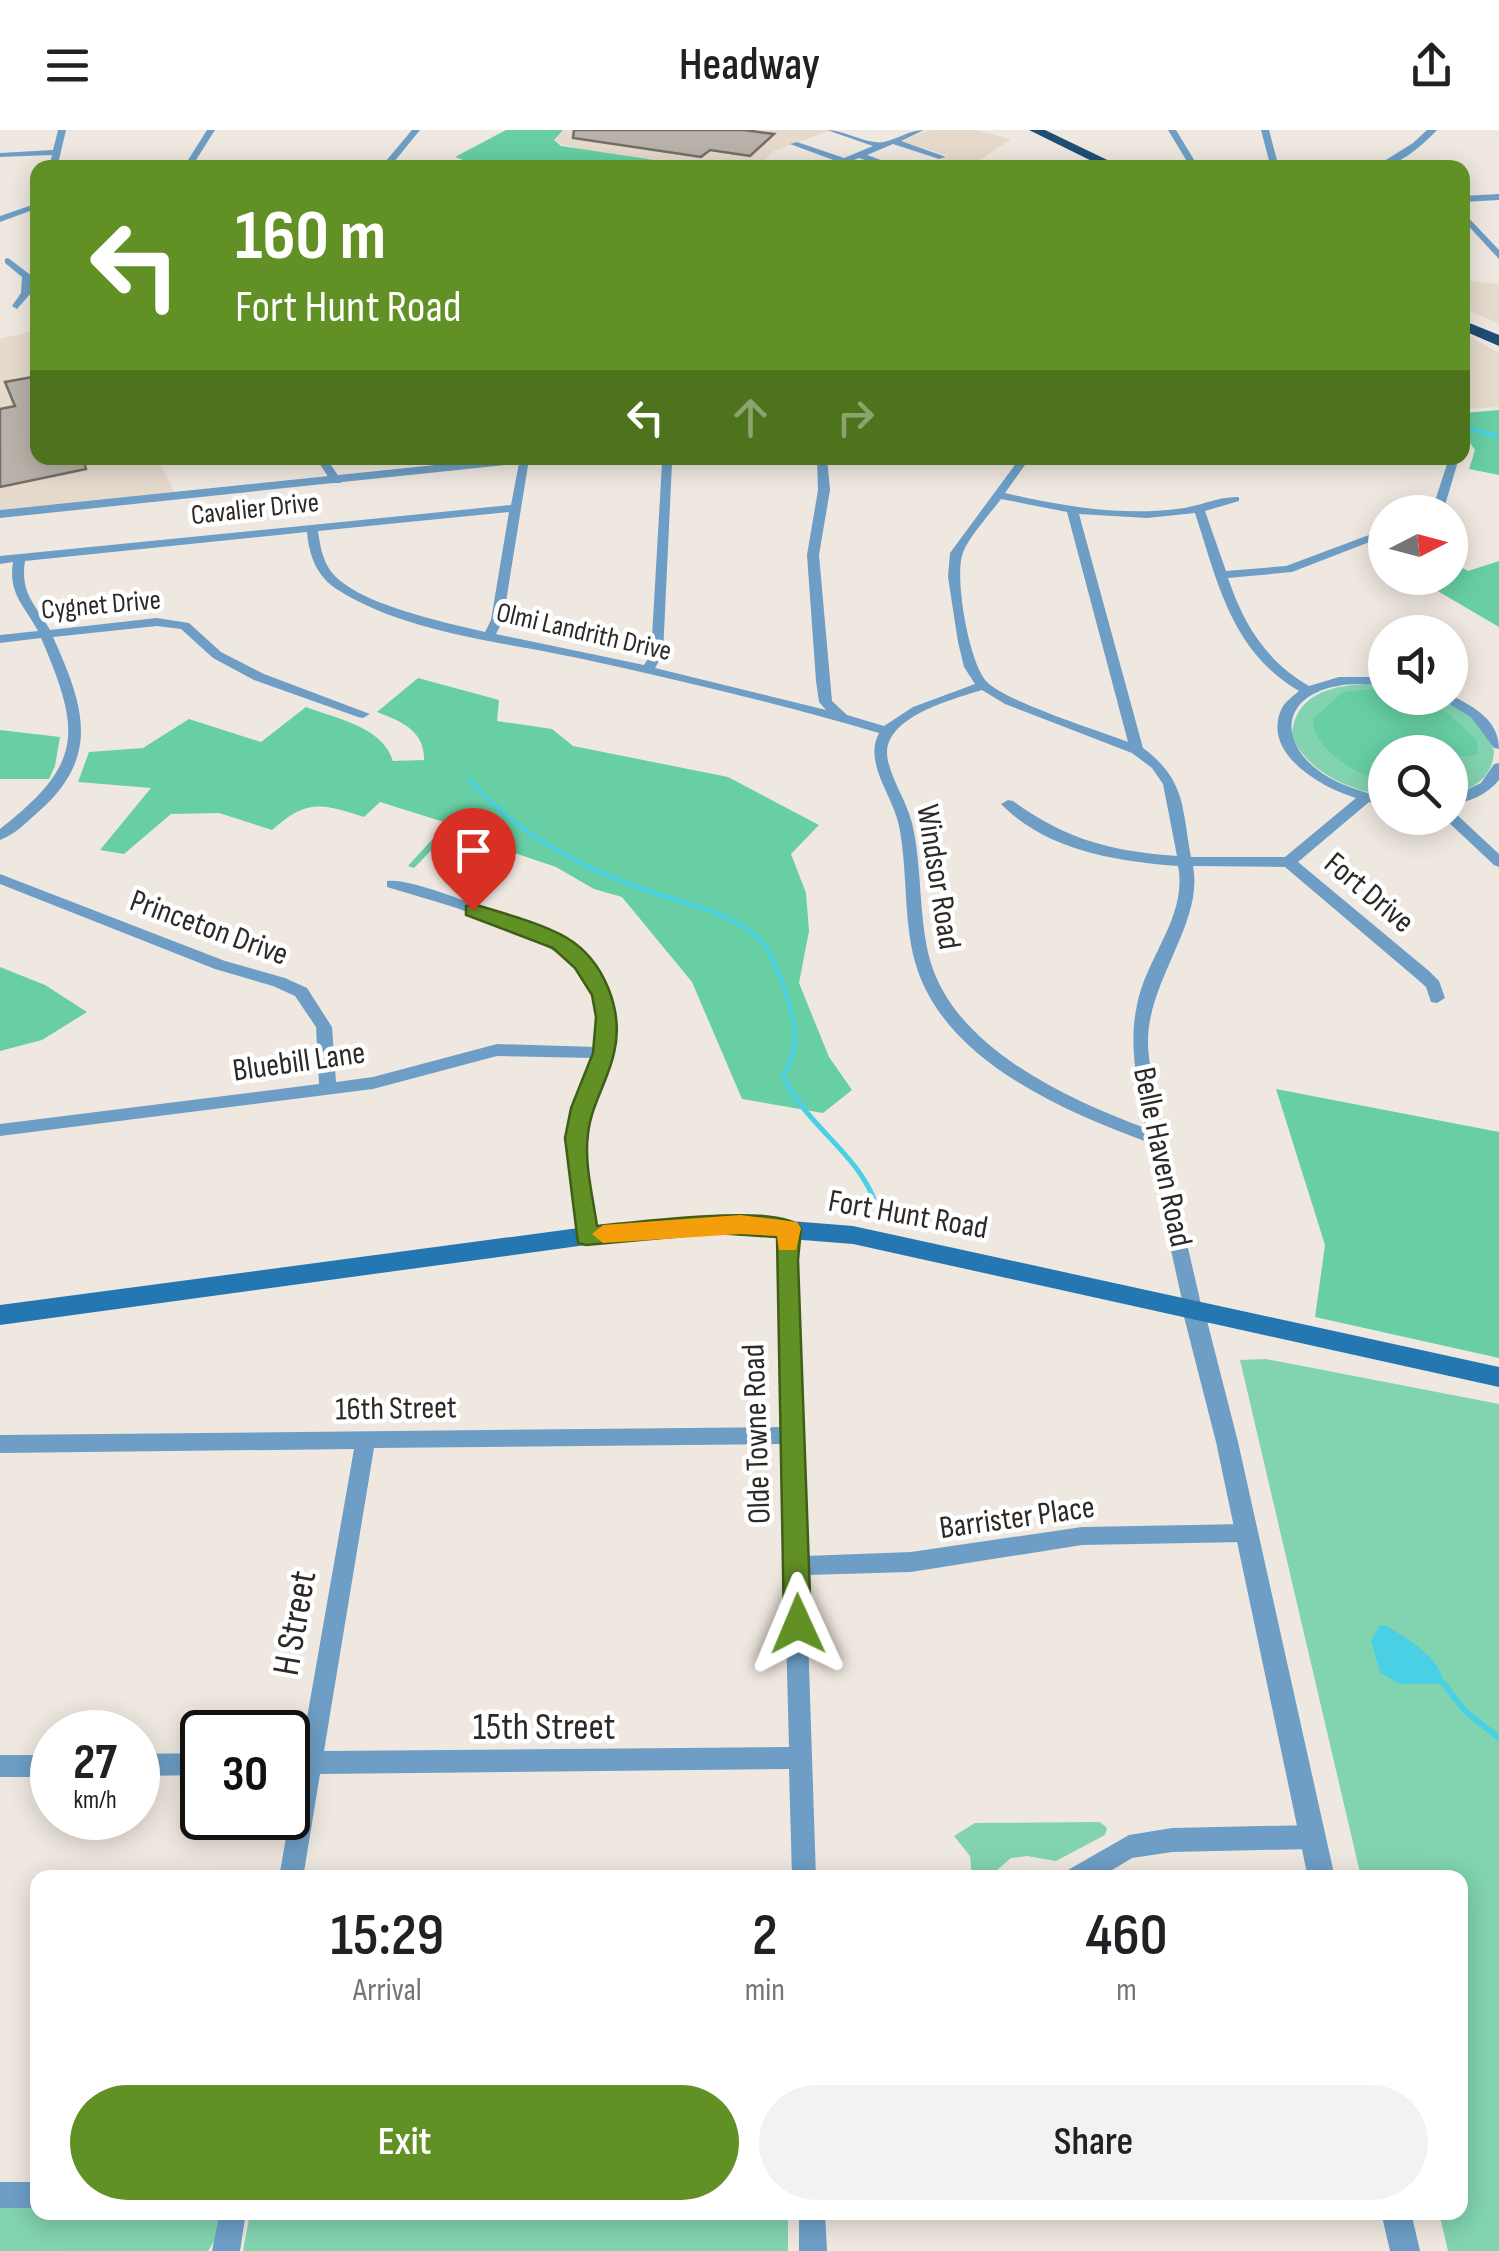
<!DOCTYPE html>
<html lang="en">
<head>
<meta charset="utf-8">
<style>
	body { margin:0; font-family:"Sofia Sans Condensed",sans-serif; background:#f2f2f2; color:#202124; height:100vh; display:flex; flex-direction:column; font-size:38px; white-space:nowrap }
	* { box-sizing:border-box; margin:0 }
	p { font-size:32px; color:#757577 }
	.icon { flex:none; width:55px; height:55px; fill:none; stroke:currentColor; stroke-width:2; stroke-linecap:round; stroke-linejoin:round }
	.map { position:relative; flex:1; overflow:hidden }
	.panel { position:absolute; left:30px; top:1740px; width:1438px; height:350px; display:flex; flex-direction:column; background:#fff; border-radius:20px; box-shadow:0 5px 25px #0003 }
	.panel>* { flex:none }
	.hud { position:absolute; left:30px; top:30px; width:1440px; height:305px; border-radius:20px; box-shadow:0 5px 25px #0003; background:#619025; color:#fff; overflow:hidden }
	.needle { width:65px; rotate:84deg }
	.controls { position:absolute; left:1368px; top:365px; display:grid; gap:20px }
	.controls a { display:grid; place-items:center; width:100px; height:100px; border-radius:50%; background:#fff; box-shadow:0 5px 25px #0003; font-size:50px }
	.speed { position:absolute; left:30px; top:1580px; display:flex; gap:20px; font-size:50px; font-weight:700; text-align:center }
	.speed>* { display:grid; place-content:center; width:130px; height:130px; border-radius:50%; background:#fff; box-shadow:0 5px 25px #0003; line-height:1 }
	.speed small { font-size:25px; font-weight:400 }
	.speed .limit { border:5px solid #111; border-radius:15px; background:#fff; color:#111 }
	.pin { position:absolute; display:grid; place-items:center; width:85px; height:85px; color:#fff; margin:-102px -42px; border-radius:50% 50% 50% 0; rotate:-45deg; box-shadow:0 0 10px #0007 }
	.pin .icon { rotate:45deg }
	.me { position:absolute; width:110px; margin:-55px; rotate:359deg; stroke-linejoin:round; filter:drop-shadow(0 0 8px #0008) }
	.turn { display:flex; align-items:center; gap:35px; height:210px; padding:0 40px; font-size:45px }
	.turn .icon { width:130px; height:130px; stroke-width:2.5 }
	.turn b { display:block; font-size:70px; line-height:85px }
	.lanes { display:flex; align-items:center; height:95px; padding:0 40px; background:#0003; justify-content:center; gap:50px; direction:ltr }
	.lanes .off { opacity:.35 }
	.eta { display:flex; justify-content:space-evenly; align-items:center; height:170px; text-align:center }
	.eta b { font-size:60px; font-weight:600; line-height:70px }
	.action { display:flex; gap:20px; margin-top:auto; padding:20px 40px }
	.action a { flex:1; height:115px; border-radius:60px; background:#619025; color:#fff; font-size:40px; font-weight:600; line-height:115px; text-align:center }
	.action a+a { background:#f2f2f2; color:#202124 }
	header { display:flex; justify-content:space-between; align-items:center; height:130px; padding:0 40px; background:#fff; font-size:45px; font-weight:600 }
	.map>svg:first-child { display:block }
	.built { fill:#e6dacd }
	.green { fill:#82d3af }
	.forest { fill:#67cfa3 }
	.water { fill:#4ad0e4 }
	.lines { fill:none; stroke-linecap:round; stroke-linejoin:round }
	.stream-far2 { stroke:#4ad0e4; stroke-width:4 }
	.stream-far1 { stroke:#4ad0e4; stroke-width:5 }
	.stream { stroke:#4ad0e4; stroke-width:6 }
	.building { fill:#b8b2aa; stroke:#756e67; stroke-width:2.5 }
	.minor { fill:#6e9ec6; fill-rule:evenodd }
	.tertiary { fill:#6e9ec6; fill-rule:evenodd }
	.secondary { fill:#2577b2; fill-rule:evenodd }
	.trunk { fill:#1e4e74; fill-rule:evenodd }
	.route { fill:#619025; stroke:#3f5e18; stroke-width:2.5 }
	.slow { fill:#f59e0b }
	.labels { text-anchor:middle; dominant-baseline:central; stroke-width:9; stroke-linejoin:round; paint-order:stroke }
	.far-street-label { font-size:28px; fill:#2c2926; stroke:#fff }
	.street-label { font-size:32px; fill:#2c2926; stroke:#fff }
	.near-street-label { font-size:38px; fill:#2c2926; stroke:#fff }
</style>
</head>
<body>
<header><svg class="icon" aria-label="menu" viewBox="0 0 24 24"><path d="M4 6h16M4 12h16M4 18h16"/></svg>Headway<svg class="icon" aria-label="share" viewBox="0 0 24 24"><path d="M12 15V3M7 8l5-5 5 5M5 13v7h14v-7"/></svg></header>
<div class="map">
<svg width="1499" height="2121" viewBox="0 0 1499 2121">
	<rect width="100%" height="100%" fill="#efe8e0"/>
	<path class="built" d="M563 0H831L774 21 756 38 703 37 579 19 556 12V5Z
		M929 0H976L1011 9 968 38 930 37 948 26 901 11Z
		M1463 150 1499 154V194L1463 178Z
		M37 200 38 328H157L175 363 0 380V209Z
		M1463 203 1499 223V277L1463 279Z"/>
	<path class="green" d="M1385 554V568C1429 568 1479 568 1494 621 1493 647 1474 659 1450 666V622H1385V666C1348 659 1310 643 1292 608 1293 557 1345 553 1385 554Z
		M1266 1229 1499 1274V2121H1448L1439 2083 1460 2082V1748L1361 1747 1240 1230Z
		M1100 1692 1107 1698 1105 1705 1056 1731 1027 1726 1011 1728 989 1747H972L970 1726 954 1706 975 1693Z
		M0 2075H37L38 2082 216 2083 221 2100 208 2121H0Z
		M250 2083H788V2121H243Z"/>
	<path class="forest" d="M506 0H563L554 10 561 16 701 37 485 38 455 27Z
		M1499 280V345L1469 339 1475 320 1463 303V283Z
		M1499 431V497L1424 453 1431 448H1450L1452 432 1468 441Z
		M418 548 499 570 497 591 552 599 573 616 728 647 819 695 791 724 806 763 809 801 799 853 829 927 852 960 823 983 742 969 692 852 622 767 594 759 556 737 503 719 481 704 455 696 414 738 408 736 447 693 380 672 364 687C321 673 307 669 272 700L219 683 171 684 124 724 100 720 151 658 78 652 89 622 143 618 189 589 261 612 306 577C337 589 382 596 393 631L424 630C425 601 401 591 377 582Z
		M1385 558V568C1430 568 1446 577 1477 611L1478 624 1454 628 1450 649V622H1385V651C1359 647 1312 619 1313 589L1343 562Z
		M0 600 60 607 55 636 49 649H0Z
		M0 837 45 855 87 882 42 910 0 921Z
		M1276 959 1499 1002V1228L1315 1187 1325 1115Z"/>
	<path class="water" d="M1380 1495 1387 1496C1410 1511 1439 1526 1444 1554H1399L1380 1542 1371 1511Z"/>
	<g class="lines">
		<path class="stream-far2" d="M1462 296 1499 307
			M469 649C518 705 580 737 649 761 684 774 733 782 760 810 777 828 796 887 795 911 795 923 788 936 783 947L790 959"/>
		<path class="stream-far1" d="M788 956C814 1001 860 1026 877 1077"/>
		<path class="stream" d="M1444 1554 1465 1581 1499 1608"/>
	</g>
	<path class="building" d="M574 0H744L774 4 750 26 710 20 701 27 573 8Z
		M38 246V328H83L86 339 0 357V279L15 276 5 252Z"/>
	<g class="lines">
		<path class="minor" d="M58 0H66L57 38H49L52 25 0 27V23L53 20Z
			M207 0H215L191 38H183Z
			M412 0H420L389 38H380Z
			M827 0C845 0 867 15 884 12 898 9 909 0 924 0L901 11 946 27 939 29 893 14 867 25 903 38H889L859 28 835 38H823L836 31 790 14 797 12 844 28 873 16Z
			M1168 0H1176L1199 38H1191Z
			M1261 0H1269L1279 38H1271Z
			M771 30 790 36 791 38 768 34Z
			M1499 64V70L1462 72V66Z
			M38 73V78L0 92V86Z
			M1462 81 1499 120V129L1462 89Z
			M8 128 32 146 31 163 17 179 12 176 21 163 22 147 5 133V129Z
			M316 328H326L342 351 340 353H332Z
			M520 328 529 329 503 490 496 504 644 535 651 524 662 333 666 328H676L672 333 663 524 655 538 826 580 819 572 816 551 807 425 818 360 817 328H827L830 360 819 425 832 571 847 585 884 596 913 577 975 554 964 537 958 512 948 447 950 423 1020 328H1030L1005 363C1061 376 1120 386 1177 379 1198 377 1219 366 1239 367V371L1205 381 1226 441 1286 436 1385 399V406L1292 442 1228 448C1244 495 1266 531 1309 556L1339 547H1385V555C1370 555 1353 553 1338 556 1289 564 1275 603 1314 637 1334 654 1360 661 1385 668V676L1369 672 1298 732 1429 841 1439 851 1445 868 1437 873 1431 872 1426 857 1417 849 1285 737 1193 736C1204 793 1147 851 1148 913 1148 933 1155 955 1158 975 1169 1043 1187 1111 1202 1179L1200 1184 1193 1187 1186 1184 1184 1179 1147 1012C1061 980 943 930 915 832 903 787 908 741 899 696 893 665 863 633 879 603 780 574 679 550 578 528 502 512 404 502 338 460 317 447 309 426 307 402L25 431C20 464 35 473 50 500L157 488 189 493 221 522 264 544 370 584 363 588 358 587 254 550 213 528 181 499 157 496 53 507C84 576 102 627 37 683 26 693 14 705 0 710V699C83 634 82 603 41 508L0 513V505L38 501C24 475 8 464 13 432L0 434V426L511 375ZM1001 369 1067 382 1128 612C1097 600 1007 572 987 552 969 534 955 450 962 426 966 410 990 384 1001 369ZM509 382 491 490 485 502C444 492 354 474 330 440 322 428 320 415 318 401ZM1195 383C1218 453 1231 521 1299 561 1293 566 1285 572 1282 578 1260 623 1322 658 1356 668L1285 727H1191C1182 678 1186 650 1143 618L1079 384 1147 388ZM982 560 1005 574 1132 623 1152 638 1163 654 1177 726C1111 721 1067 710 1013 671L1008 670 1001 674C1047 721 1116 731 1178 736 1188 786 1146 827 1137 875 1128 916 1138 956 1145 998 1067 969 955 918 930 830 919 789 922 745 914 702 910 676 894 656 888 631 878 588 951 570 982 560Z
			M1449 328H1459L1445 375 1439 382H1428L1434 374Z
			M1451 565C1474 577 1499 590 1499 619L1494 618 1471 587 1439 568Z
			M1499 633V650C1486 666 1469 671 1450 676V668L1481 653 1494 634Z
			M1450 682 1455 683 1499 724V737L1494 735 1445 689 1450 688Z
			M0 744 225 831 285 848 307 858 332 897 336 952 373 947 497 914 596 917C597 899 599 881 593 864 573 806 442 774 387 757V751C410 748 472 774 497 783 564 806 633 842 610 927 604 952 589 973 586 999 581 1035 590 1071 595 1106L592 1111H580L577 1106 569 1045V999L574 976 594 928 497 926 373 959 0 1006V994L319 954 316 897 295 866 273 856 215 839 0 754Z
			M789 1091 795 1093 798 1098 795 1130 805 1426 911 1422 1082 1397 1245 1394 1252 1396 1255 1403 1252 1410 1245 1412 1082 1415 911 1442 806 1445 816 1748H792L789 1639 320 1644 303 1748H279L297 1644H288V1622H301L354 1319 0 1323V1305L781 1297 777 1130 783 1093ZM781 1314 789 1617 324 1621 374 1318Z
			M202 1623V1645L138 1646V1624Z
			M0 1625H52V1647H0Z
			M1313 1695 1321 1699 1325 1707 1321 1715 1313 1719 1172 1722 1132 1728 1099 1748H1064L1068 1740 1129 1705 1172 1698Z
			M0 2052H38V2078H0Z
			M220 2082H246L240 2121H212Z
			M799 2082H825L827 2121H799Z"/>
		<path class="tertiary" d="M1427 0H1437C1421 17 1397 38 1373 38L1413 13Z
			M503 328H540L534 332 0 388V380Z
			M1193 1170 1201 1173 1204 1179 1238 1312 1335 1748H1308L1216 1312 1182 1179 1185 1173Z
			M1381 2082H1411L1420 2121H1390Z"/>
		<path class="secondary" d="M716 1085 853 1096 1499 1237V1257L853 1114 716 1103 586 1115 0 1195V1175L586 1097Z"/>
		<path class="trunk" d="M1029 0H1045L1124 38H1106Z
			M1462 190 1499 205V216L1462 200Z"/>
	</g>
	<path class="route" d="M473 774C500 782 544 794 567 808 605 831 624 882 614 923 608 951 591 975 588 1004 584 1033 593 1067 597 1096 630 1093 784 1072 801 1098L798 1130 811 1494 807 1503 798 1507 788 1503 784 1494 777 1107 716 1103 586 1115 578 1113 565 1008 571 978 593 923 596 887 592 865 575 838 553 818 466 785V776Z"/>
	<path class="slow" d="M740 1085 797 1092 801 1098 796 1120H779L777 1106 740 1104 603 1113 592 1104 603 1095Z"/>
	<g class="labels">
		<g class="far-street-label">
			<text transform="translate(255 379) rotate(-6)">Cavalier Drive</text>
			<text transform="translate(101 475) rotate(-5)">Cygnet Drive</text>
			<text transform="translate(584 502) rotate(13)">Olmi Landrith Drive</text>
		</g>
		<g class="street-label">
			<text transform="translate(938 747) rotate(81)">Windsor Road</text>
			<text transform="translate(1369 763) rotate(40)">Fort Drive</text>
			<text transform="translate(209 798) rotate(20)">Princeton Drive</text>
			<text transform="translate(299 932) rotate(-8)">Bluebill Lane</text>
			<text transform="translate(1162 1027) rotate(78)">Belle Haven Road</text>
			<text transform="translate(908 1085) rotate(10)">Fort Hunt Road</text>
			<text transform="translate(396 1279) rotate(-1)">16th Street</text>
			<text transform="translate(757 1304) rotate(-92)">Olde Towne Road</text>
			<text transform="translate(1017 1388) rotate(-8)">Barrister Place</text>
		</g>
		<g class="near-street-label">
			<text transform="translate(295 1493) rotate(-80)">H Street</text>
			<text x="544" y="1597">15th Street</text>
		</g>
	</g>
</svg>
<div class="controls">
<a><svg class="needle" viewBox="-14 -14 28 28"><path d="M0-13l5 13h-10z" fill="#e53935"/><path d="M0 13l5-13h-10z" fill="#757577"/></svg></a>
<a><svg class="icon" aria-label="sound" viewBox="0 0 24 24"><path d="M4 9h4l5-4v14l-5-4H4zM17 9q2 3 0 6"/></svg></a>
<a><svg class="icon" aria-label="search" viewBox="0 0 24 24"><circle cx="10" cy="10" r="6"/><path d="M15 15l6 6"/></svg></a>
</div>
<div class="speed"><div>27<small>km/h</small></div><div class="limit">30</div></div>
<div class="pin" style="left:473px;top:780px;background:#d93025"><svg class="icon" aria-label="arrive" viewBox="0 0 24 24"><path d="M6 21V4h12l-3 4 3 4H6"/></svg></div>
<svg class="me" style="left:798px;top:1494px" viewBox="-20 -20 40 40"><path d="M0-17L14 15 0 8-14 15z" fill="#619025" stroke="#fff" stroke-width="4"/></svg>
<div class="hud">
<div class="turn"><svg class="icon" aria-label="left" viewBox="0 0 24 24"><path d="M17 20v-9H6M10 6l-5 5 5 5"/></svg><div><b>160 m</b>Fort Hunt Road</div></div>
<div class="lanes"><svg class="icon" aria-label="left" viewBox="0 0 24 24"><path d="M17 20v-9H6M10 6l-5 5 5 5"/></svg><svg class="icon off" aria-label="ahead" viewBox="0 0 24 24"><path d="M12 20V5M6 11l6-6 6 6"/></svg><svg class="icon off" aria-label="right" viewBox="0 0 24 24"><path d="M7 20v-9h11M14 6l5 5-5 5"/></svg></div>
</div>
<section class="panel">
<div class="eta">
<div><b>15:29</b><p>Arrival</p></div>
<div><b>2</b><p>min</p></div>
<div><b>460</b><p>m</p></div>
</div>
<div class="action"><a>Exit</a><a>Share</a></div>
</section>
</div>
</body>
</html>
